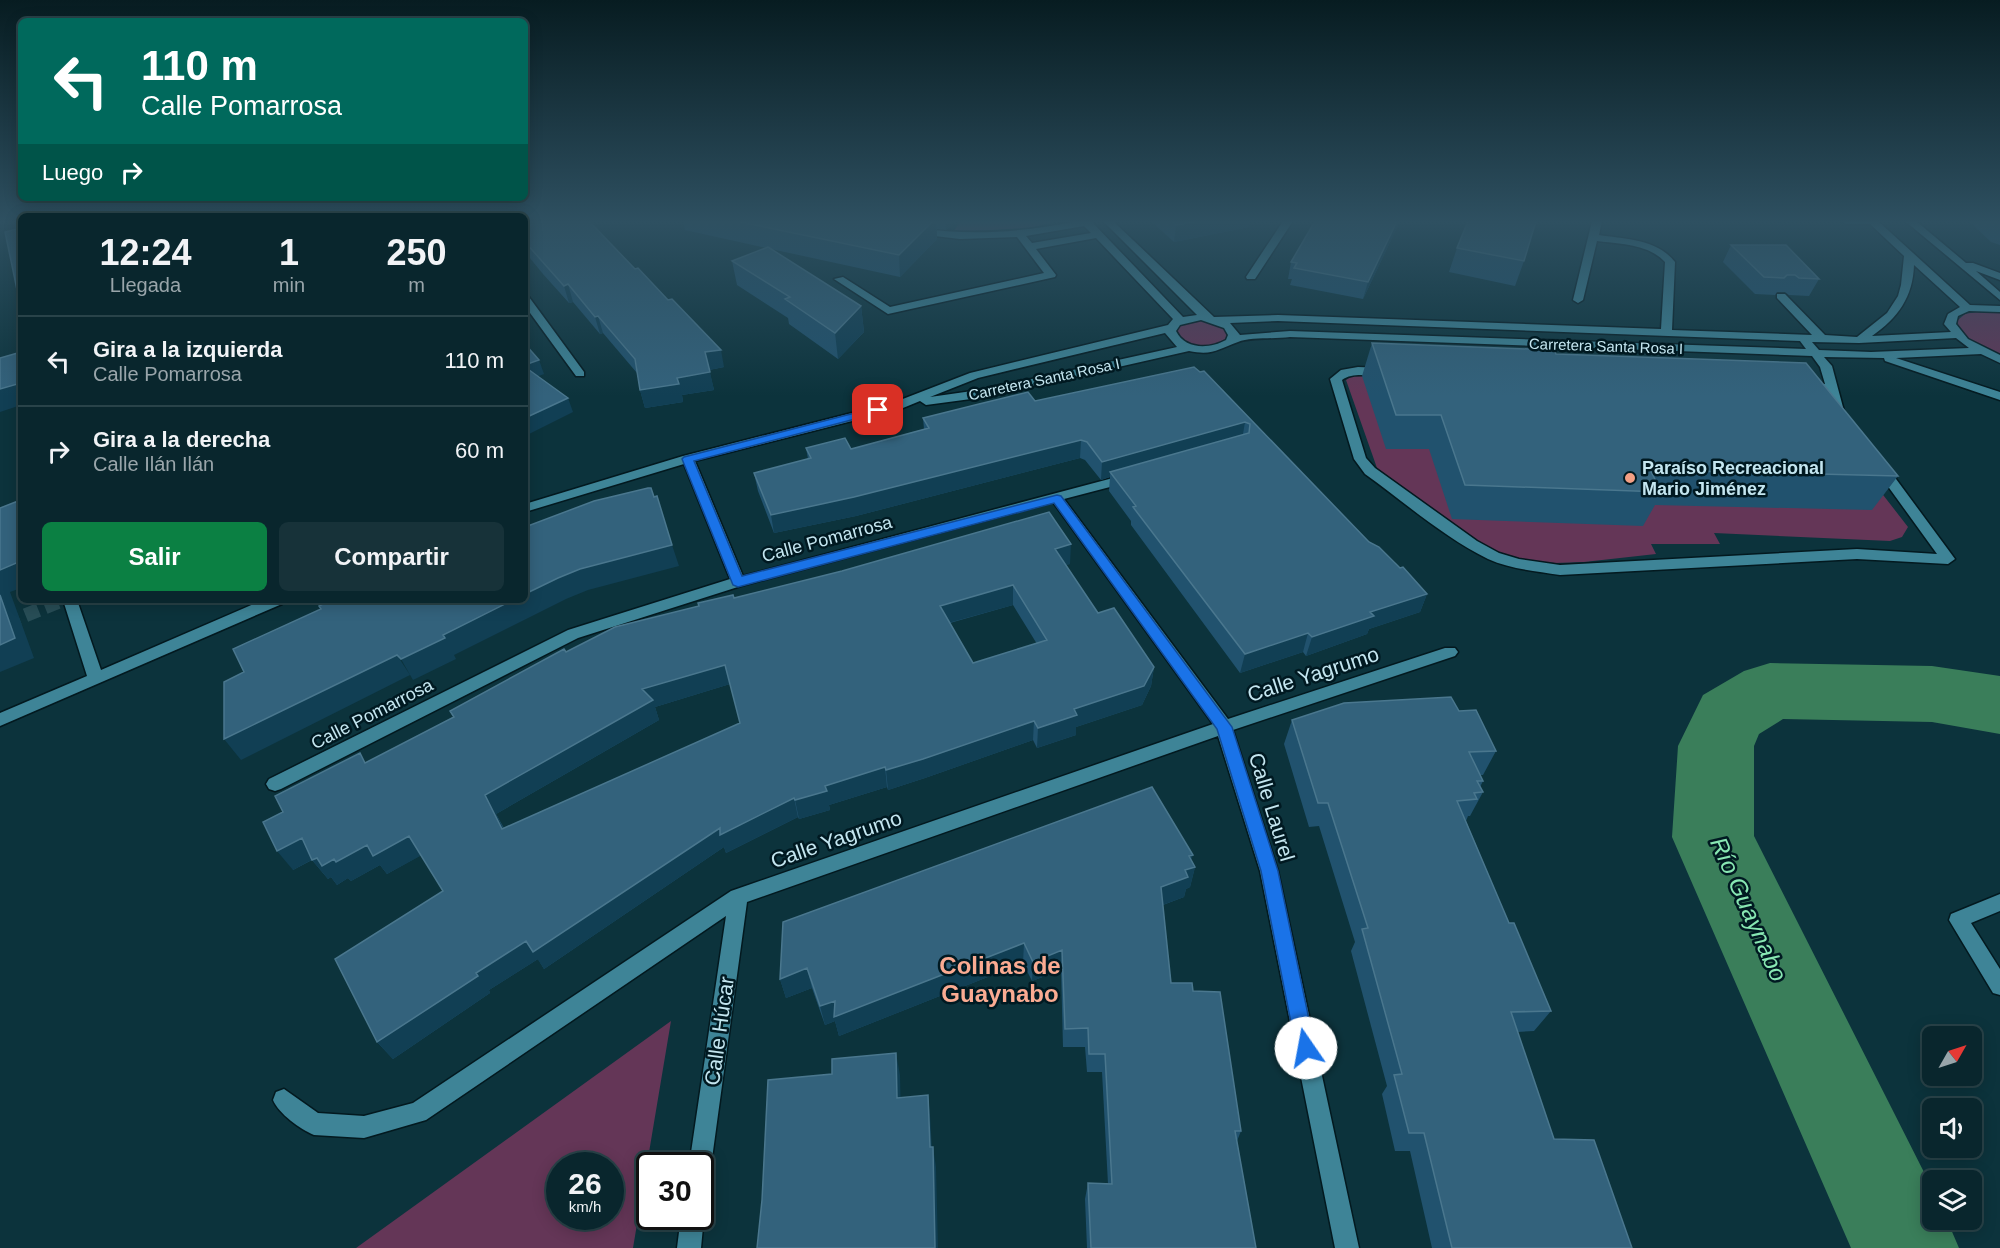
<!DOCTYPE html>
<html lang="es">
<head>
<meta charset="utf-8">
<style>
	body { margin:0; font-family:Arial,sans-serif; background:#173239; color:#f1f3f6; height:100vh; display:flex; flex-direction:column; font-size:22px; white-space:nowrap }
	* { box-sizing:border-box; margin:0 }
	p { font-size:20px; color:#99a5aa }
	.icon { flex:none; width:33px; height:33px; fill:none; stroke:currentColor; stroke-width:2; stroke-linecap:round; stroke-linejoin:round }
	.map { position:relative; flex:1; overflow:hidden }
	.drawer { position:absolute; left:18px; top:213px; width:510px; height:390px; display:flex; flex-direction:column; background:#09262d; border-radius:9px; box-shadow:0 3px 15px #0003,0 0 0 2px #294349 }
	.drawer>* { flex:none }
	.top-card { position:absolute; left:18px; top:18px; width:510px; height:183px; border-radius:9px; box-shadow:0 3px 15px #0003,0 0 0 2px #294349; background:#00695c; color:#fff; overflow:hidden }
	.needle { width:39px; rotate:51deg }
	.tools { position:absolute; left:1922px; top:1026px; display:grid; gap:12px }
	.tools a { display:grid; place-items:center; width:60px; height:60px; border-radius:9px; background:#09262d; box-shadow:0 3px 15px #0003,0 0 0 2px #294349; font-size:30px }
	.speed { position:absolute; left:546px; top:1152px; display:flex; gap:12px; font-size:30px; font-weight:700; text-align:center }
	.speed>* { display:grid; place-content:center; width:78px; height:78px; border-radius:50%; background:#09262d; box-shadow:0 3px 15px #0003,0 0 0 2px #294349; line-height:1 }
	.speed small { font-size:15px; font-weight:400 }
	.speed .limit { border:3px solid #111; border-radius:9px; background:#fff; color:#111 }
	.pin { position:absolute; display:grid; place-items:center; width:51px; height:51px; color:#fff; margin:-26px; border-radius:12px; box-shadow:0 3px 9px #0006 }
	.me { position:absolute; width:66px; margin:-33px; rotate:348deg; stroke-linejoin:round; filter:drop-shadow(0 0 4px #0008) }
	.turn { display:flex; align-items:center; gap:21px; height:126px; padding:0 24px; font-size:27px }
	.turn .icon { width:78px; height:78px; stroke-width:2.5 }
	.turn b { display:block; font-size:42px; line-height:51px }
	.then { display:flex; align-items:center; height:57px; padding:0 24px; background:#0003; gap:12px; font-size:22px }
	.eta { display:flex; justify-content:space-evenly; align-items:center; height:102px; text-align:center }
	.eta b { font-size:36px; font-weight:600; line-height:42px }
	.cta { display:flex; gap:12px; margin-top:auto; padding:12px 24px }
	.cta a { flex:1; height:69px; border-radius:9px; background:#0b8043; color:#fff; font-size:24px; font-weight:600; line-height:69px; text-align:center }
	.cta a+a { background:#173239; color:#f1f3f6 }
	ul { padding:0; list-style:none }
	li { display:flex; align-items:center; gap:18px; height:90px; padding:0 24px; border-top:2px solid #294349 }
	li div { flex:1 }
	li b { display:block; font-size:22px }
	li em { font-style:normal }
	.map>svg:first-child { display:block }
	.green { fill:#643657; fill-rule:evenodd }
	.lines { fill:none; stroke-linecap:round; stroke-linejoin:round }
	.river { fill:#3a7e5a; fill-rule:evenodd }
	.minor-tunnel-far1 { stroke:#284e57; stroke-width:14; stroke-dasharray:14 7; stroke-linecap:butt }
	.minor-tunnel { stroke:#284e57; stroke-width:16; stroke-dasharray:16 8; stroke-linecap:butt }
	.minor-casing { stroke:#03191f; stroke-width:3 }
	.minor { fill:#3e8497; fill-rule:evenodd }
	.wall { fill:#21526e; fill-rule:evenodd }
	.shaded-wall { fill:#113f54 }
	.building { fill:#33627c; stroke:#4a778e; stroke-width:1.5; fill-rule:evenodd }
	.route { fill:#1a73e8; stroke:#114b97; stroke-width:1.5 }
	.poi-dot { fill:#f39f84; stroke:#001921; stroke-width:2 }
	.labels { text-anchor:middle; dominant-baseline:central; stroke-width:5; stroke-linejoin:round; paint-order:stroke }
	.far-street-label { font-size:15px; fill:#c4e6f0; stroke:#001921 }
	.poi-label { font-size:18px; font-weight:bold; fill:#c4e6f0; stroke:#001921; text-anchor:start }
	.street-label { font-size:18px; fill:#c4e6f0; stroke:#001921 }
	.near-street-label { font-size:21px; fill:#c4e6f0; stroke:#001921 }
	.near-water-label { font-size:24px; font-style:italic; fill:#88e8b3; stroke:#001921 }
	.near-neighbourhood-label { font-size:24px; font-weight:bold; fill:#faab92; stroke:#001921 }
</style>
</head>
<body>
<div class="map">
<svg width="2000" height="1248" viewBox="0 0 2000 1248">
	<rect width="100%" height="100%" fill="#0c333c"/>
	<path class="green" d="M961 221H1058L1029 228 953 232Z
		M1981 311 2000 312V357C1986 349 1956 340 1958 320L1965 314Z
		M1202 320 1224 328 1227 334 1225 341C1209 351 1188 348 1176 333L1179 325Z
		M1354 375 1794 389 1804 393 1908 527 1902 537 1890 541 1714 533 1720 544H1651L1656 554 1584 562 1555 563 1521 560 1483 546 1377 468 1346 380Z
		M671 1021 633 1248H356ZM560 1166H610V1216H560Z"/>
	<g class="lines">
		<path class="river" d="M1770 663 1932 666 2000 676V734L1932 722 1783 719 1759 734 1754 746V836L1932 1188V1220H1947L1959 1248H1851L1672 837 1678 746 1703 695 1744 671Z"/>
		<path class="minor-tunnel-far1" d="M6 623 63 600"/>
		<path class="minor-tunnel" d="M0 626 10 622"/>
		<defs>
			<path id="minor" d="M1078 221H1091L1183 317 1197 315 1103 221H1113L1214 317 1278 315 1661 329 1665 262C1648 244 1621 244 1597 241L1583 300 1578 303 1573 300 1592 221H1602L1599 235C1625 239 1657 239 1675 262L1672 330 1812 335 1777 298V294H1785L1825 335 1857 337 1887 313 1898 296 1901 285 1904 256 1870 224H1846L1841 221H1878L1970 305 2000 306V312L1969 311 1958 316 1956 324 1968 339 2000 355V363L1981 354 1896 358 2000 392V400L1885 361 1884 358 1824 357 1832 366 1844 411 1848 417 1842 421C1830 417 1829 402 1827 391H1807L1801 387 1807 383 1825 384 1820 367 1812 356 1290 337C1276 339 1250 337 1238 342 1218 349 1213 356 1189 351L986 397 926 405 920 401 903 408 695 461 743 576 1128 474 1133 475 1135 478 1133 481 1064 499 1228 719 1445 648H1455L1458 652 1455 656 1233 730 1278 871 1359 1248H1335L1260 871 1218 736 747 902 711 1166 708 1174 700 1177V1166H689L726 916 426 1120 364 1138 314 1135C300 1129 279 1114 273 1100L276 1092 284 1089 318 1113 364 1116 413 1103 731 891 1213 724 1053 502 741 586 578 638 281 789 275 791 269 789 266 784 269 779 568 630 730 579 684 464 525 512V504L683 456 895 402 970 373 1168 325 1173 319 1096 238 1036 249 1056 275 1055 277 888 314 834 279 843 277 890 307 1044 273 1017 237 960 239 918 234 913 231 918 228C972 236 1024 232 1078 221ZM1084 226 1091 233 1032 243 1026 236ZM1914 265 1960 307 1948 314 1944 324 1951 332 1872 336C1898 318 1913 297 1914 265ZM1201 320 1224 328 1228 335 1226 340C1210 349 1185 350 1176 331L1180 325ZM1278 321 1800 341 1806 349 1290 331 1240 335 1230 323ZM1165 333 1177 347 986 389 930 397 978 378ZM1956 338 1969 348 1871 352 1819 350 1812 342 1859 343Z
				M1283 221H1293L1255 279H1247L1246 277Z
				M1905 221H1916L1966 263H1973L2000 273V280L1976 271 2000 292V300Z
				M525 296 529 297 584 372V376H576L525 306Z
				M1358 367 1384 368 1390 371C1377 381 1357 369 1342 380L1366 458 1375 468 1477 541 1499 553 1519 559 1560 565 1857 549 1937 554 1874 467 1880 463 1885 464 1955 559 1948 564 1857 559 1560 575C1535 571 1510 569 1488 559 1445 538 1404 502 1365 474L1354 459 1330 379 1341 370Z
				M63 600H77L101 670 263 600H284L282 604 0 726V713L87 676Z
				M2000 894V911L1971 923 2000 969V995L1993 993 1949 920 1951 914Z
				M700 1208 704 1216 701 1248H677L681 1216H700Z"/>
		</defs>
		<use href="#minor" class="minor-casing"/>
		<use href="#minor" class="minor"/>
	</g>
	<path class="wall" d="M525 221 724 367 709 370 714 390 682 395 683 402 645 408 640 390 637 373 603 333 600 334 573 302 569 303 543 274 525 252Z
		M683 221H955L946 230 937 229V239L900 277 771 249 861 306 864 332 838 359 789 324 788 318 737 285 732 261 766 248 685 230Z
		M1151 221H1250L1249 227 1174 242Z
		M1315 221H1400L1363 299 1290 285 1292 279H1288L1291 262Z
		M1969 221H2000V245L1991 242Z
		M1731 245 1819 279 1809 296 1789 295 1785 292H1777L1775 295 1755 294 1723 262Z
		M1457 248 1524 261 1515 286 1449 272Z
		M1372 343 1556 354 1898 476 1872 510 1655 505 1643 526 1452 519 1429 449H1386L1362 376Z
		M1194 367 1369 542 1400 568 1427 594 1420 612 1369 629 1367 634 1306 656 1303 652 1240 673 1131 525V521L1109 491 1110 477 1101 480 1085 460 1080 458 856 516 774 533 758 491 754 473 808 459 806 448 851 449 924 429 923 418 1035 401Z
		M1070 564 1066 565 1098 613 1154 667 1151 686 1142 705 1076 727V735L1037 748 1033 740 925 778 888 790 887 787 829 805 830 810 799 819 798 817 726 853 724 847 544 969 538 959 489 990 490 993 393 1059 377 1042 443 891 421 855 387 874 380 865 351 881 348 878 337 885 331 877 328 879 312 860 293 870 283 812 366 763 453 717 450 711 566 652 734 598ZM1013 605 1037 644 973 663 950 623ZM730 684 740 723 504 828 496 814 659 720 655 707Z
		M1459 711 1496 751 1483 775H1480L1483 781 1480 787 1483 792 1470 816H1468L1466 821 1509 923 1551 1011 1534 1031 1517 1032 1554 1139 1632 1248H1432L1410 1151H1395L1382 1094 1387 1086 1351 951 1355 942 1319 826 1309 827 1284 744 1292 720Z
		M1191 860 1195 867 1190 887 1186 889 1184 897 1163 905 1171 983 1193 991 1241 1131 1237 1141 1256 1248H1087L1085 1199 1088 1183 1108 1184 1102 1072H1087L1085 1047H1063L1061 970 1032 981 1023 963 839 1036 835 1021 825 1025 812 988 786 998 780 979Z"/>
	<path class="shaded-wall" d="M933 221H936L937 239 900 277 899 255Z
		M945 221H955L946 230Z
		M1199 221H1250L1249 227 1174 242 1176 225Z
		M1397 221H1400L1363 299 1368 282Z
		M568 284 573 302 569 303 564 286Z
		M861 306 864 332 838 359 835 333Z
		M598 316 603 333 600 334 595 317Z
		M721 350 724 367 709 370 705 352Z
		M539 360 544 374 528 380 525 372V365Z
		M710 372 714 390 682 395 683 402 645 408 640 390 677 378Z
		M21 383V405L0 412V389Z
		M568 398 573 412 525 436V418Z
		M1245 422 1242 440 1110 472V477L1101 480 1102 462Z
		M1081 440 1080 458 856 516 774 533 771 515Z
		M1071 544 1070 564 1054 569 1055 549Z
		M672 545 679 566 588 590 566 599 454 655 456 659 413 680 401 659 443 635 513 600H525V594L558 578 580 569Z
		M21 561V588L10 592 34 658 0 672V570Z
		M1013 585V605L941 625 940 606Z
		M1427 594 1420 612 1369 629 1367 634 1306 656 1312 637 1370 612Z
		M1308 633 1303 652 1240 673 1245 654Z
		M397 655 410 675 241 760 224 739Z
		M725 665 730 684 655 707 659 720 496 814 513 847 502 829 485 795 642 689Z
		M1154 667 1151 686 1142 705 1076 727V735L1037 748 1038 728Z
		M1034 721 1033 740 925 778 888 790 886 770Z
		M885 767 887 787 829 805 830 810 799 819 795 800 825 786Z
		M794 798 798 817 726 853 724 847 544 969 533 952 720 828Z
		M409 836 422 855 387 874 380 865 351 881 348 878 337 885 331 877 328 879 312 860 317 858 334 859 367 845Z
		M302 838 317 857 293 870 277 851Z
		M1193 855 1189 869 1195 867 1190 887 1186 889 1184 897 1157 907 1161 887 1189 856Z
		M526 941 538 959 489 990 490 993 393 1059 377 1042 476 973Z
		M1024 943 1023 963 839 1036 835 1021 825 1025 820 1006 835 1001Z
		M1062 950 1061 970 1032 981 1033 962Z
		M807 968 812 988 786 998 780 979Z
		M896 1053 900 1075 901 1119 897 1098Z
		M928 1095 930 1115 933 1167 930 1147Z
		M933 1147 936 1167 938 1248H935Z"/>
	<path class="building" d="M525 221H589L635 269 638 268 668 300 672 299 721 350 705 352 710 372 677 378 679 384 640 390 635 359 598 316 595 317 568 284 564 286 525 242Z
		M736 221H933L899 255Z
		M1171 221H1199L1176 225Z
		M1315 221H1397L1368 282 1294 268 1297 263 1291 262Z
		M1468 221H1536L1524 261 1457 248Z
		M21 228V309L5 232Z
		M1731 245H1786L1819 279 1799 278 1795 275H1787L1784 278 1764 277Z
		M768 247 861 306 835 333 785 299 790 297 732 261Z
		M1372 343 1554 350 1556 354 1806 363 1898 476 1650 470 1662 492 1465 485 1441 415H1396Z
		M525 344 539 360 525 365Z
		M21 352V383L0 389V358Z
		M525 367 568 398 525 418Z
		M1194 367 1200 372 1204 371 1369 542 1379 547 1400 568 1403 567 1427 594 1370 612 1374 616 1312 637 1308 633 1245 654 1133 507 1136 506 1110 472 1249 433 1250 424 1245 422 1102 462 1087 442 1081 440 854 497 771 515 754 473 811 458 806 448 845 438 851 449 929 428 923 418 979 404 1028 392 1035 401Z
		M648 488H651L654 497 657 496 672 545 580 569 558 578 525 594V527L594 501Z
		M18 501 21 509V561L0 570V508Z
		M1049 512 1071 544 1055 549 1098 613 1114 608 1154 667 1144 686 1074 709 1077 715 1038 728 1034 721 923 759 886 770 885 767 825 786 827 791 795 800 794 798 720 835V828L533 952 526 941 476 973 478 976 377 1042 335 959 443 891 409 836 373 856 367 845 336 862 334 859 322 866 317 858 312 860 302 838 277 851 263 822 283 812 275 796 360 753 365 763 454 717 450 711 564 649 566 652 615 627 699 606 698 603 733 595 734 598 842 571ZM1013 585 1047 640 973 663 940 606ZM725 665 740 723 502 829 485 795 653 700 642 689Z
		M0 595 15 638 0 645Z
		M331 600H513L443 635 445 638 401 659 397 655 224 739V682L244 672 233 649 321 609 319 606Z
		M1451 697 1459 711 1476 710 1496 751 1469 752 1483 781H1477L1483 792 1474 793 1477 799 1457 801 1509 923H1514L1551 1011 1511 1012 1554 1139 1594 1140 1632 1248H1452L1424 1133H1409L1394 1075 1402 1074 1362 929 1368 928 1328 803H1318L1292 720 1344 703Z
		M1152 787 1193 855 1189 856 1195 867 1185 870 1188 877 1161 887 1171 983H1192L1193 991 1220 992 1241 1131H1235L1256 1248H1091L1088 1183 1112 1184 1105 1054H1089L1088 1028 1065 1029 1062 950 1033 962 1024 943 834 1017 835 1001 820 1006 807 968 780 979 783 922Z
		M896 1053 897 1098 928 1095 930 1147H933L935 1248H757L762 1200 768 1080 832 1074V1059Z"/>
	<linearGradient id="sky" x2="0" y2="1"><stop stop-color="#071c21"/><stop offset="0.56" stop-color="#2e5061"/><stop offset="1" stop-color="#2e5061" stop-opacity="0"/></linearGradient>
	<rect width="2000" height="396" fill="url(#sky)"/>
	<path class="route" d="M878 407 883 410 882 412 694 461 742 576 1057 495 1061 496 1232 727 1278 871 1315 1048 1312 1055 1306 1058 1299 1055 1296 1048 1261 871 1217 729 1054 503 738 587 733 585 682 459 684 457Z"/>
	<circle class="poi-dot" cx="1630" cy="478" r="6"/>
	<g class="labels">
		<g class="far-street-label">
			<text transform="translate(1606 346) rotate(2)">Carretera Santa Rosa I</text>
			<text transform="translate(1044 379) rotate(-12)">Carretera Santa Rosa I</text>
		</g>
		<g class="poi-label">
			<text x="1642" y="468">Paraíso Recreacional<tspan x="1642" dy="21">Mario Jiménez</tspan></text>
		</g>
		<g class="street-label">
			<text transform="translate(827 539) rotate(-15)">Calle Pomarrosa</text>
			<text transform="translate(372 714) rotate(-27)">Calle Pomarrosa</text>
		</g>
		<g class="near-street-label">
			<text transform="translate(1313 674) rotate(-18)">Calle Yagrumo</text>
			<text transform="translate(1272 807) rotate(73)">Calle Laurel</text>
			<text transform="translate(836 839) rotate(-19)">Calle Yagrumo</text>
			<text transform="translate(719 1031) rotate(-82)">Calle Húcar</text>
		</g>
		<g class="near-water-label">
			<text transform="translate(1749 909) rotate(66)">Río Guaynabo</text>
		</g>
		<g class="near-neighbourhood-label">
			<text x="1000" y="965">Colinas de<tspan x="1000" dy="28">Guaynabo</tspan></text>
		</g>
	</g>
</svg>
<div class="tools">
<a><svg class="needle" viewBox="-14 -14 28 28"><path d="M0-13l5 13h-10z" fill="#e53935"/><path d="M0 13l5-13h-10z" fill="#99a5aa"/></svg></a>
<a><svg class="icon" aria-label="sound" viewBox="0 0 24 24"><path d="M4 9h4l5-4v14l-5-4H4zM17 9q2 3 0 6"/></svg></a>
<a><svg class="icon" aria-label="layers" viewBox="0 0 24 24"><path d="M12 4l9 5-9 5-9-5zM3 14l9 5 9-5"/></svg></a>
</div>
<div class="speed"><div>26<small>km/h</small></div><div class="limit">30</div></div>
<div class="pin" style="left:878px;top:410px;background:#d93025"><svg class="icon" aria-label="arrive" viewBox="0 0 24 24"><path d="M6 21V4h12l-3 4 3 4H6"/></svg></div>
<svg class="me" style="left:1306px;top:1048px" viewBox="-20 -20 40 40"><circle r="19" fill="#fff"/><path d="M0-13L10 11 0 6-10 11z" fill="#1a73e8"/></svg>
<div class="top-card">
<div class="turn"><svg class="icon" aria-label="left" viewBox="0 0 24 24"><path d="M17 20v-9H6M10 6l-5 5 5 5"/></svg><div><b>110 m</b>Calle Pomarrosa</div></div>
<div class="then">Luego<svg class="icon" aria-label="right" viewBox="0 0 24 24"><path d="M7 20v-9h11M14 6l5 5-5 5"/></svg></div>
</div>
<section class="drawer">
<div class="eta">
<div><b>12:24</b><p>Llegada</p></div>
<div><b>1</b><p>min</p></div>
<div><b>250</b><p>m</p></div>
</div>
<ul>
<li><svg class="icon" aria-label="left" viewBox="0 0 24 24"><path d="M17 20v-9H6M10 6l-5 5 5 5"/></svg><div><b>Gira a la izquierda</b><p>Calle Pomarrosa</p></div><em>110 m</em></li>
<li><svg class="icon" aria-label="right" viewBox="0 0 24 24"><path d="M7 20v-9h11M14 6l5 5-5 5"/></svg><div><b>Gira a la derecha</b><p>Calle Ilán Ilán</p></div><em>60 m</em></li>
</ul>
<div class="cta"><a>Salir</a><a>Compartir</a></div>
</section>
</div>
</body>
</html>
